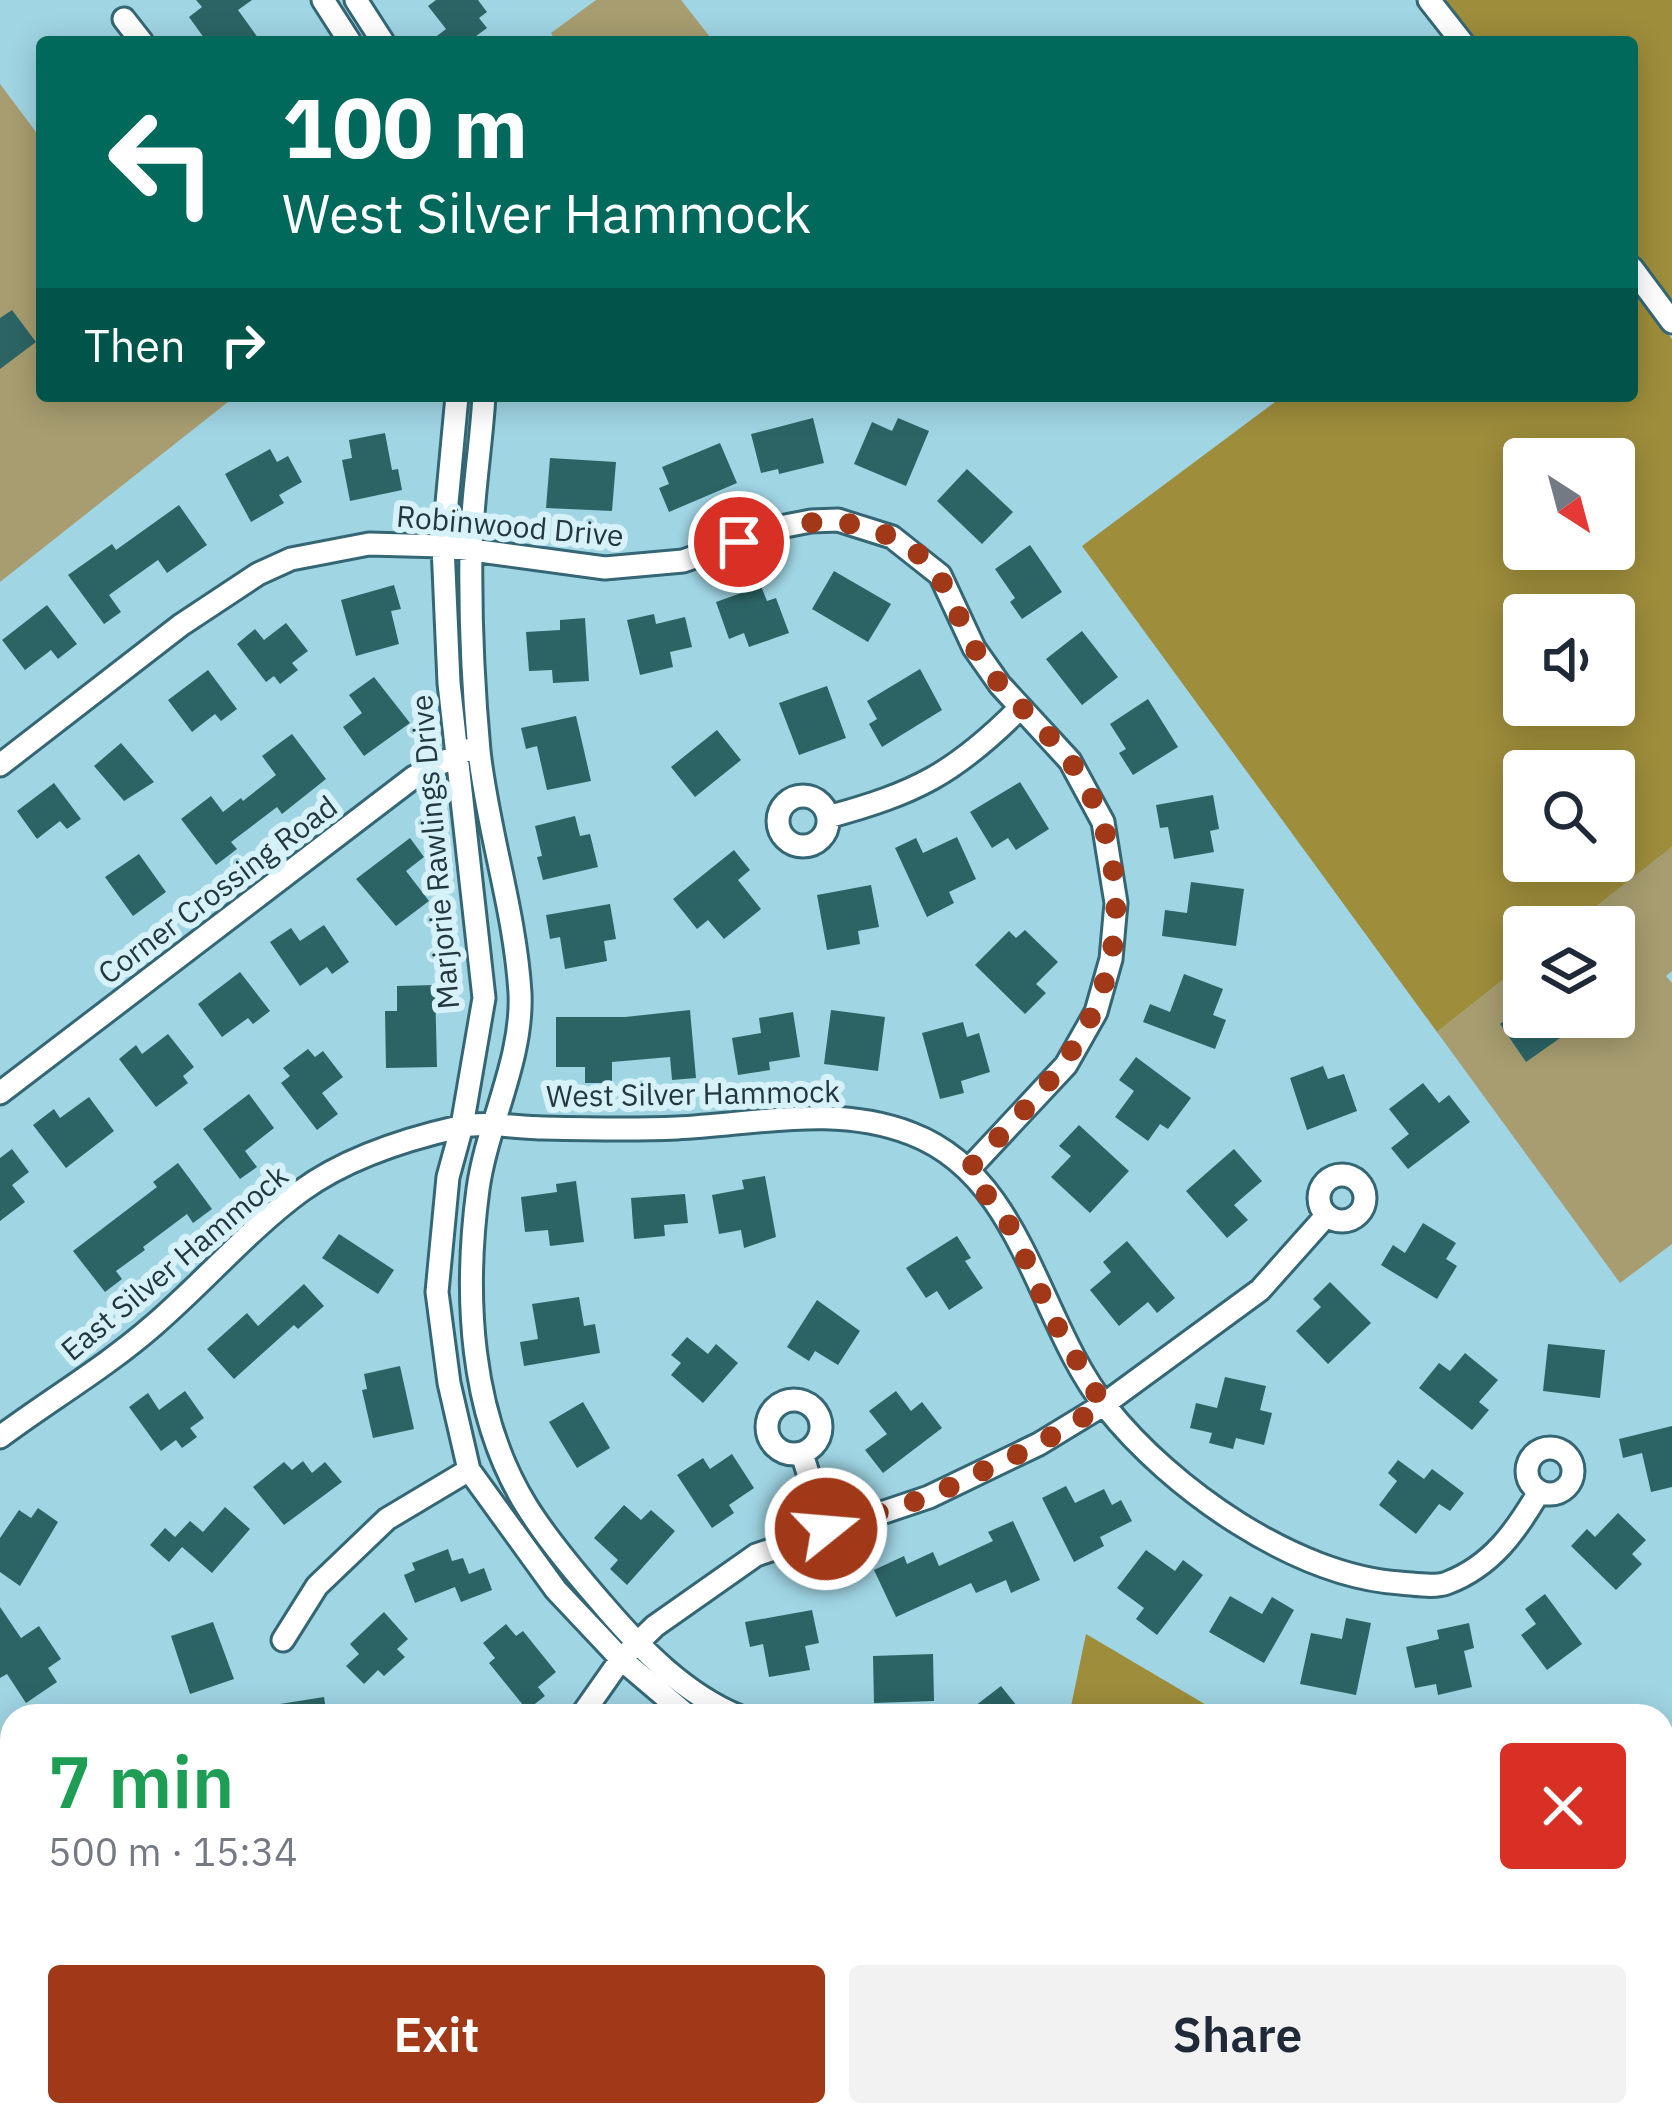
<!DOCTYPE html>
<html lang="en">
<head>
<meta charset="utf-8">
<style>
	body { margin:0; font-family:"IBM Plex Sans",sans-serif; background:#f2f2f3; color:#1f2937; height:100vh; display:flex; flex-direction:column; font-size:45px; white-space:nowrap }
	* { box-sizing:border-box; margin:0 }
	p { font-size:39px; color:#747a83 }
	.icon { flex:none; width:66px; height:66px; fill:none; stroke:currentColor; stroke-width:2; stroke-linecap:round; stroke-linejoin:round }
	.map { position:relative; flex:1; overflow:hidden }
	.drawer { position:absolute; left:0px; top:1704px; width:1674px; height:423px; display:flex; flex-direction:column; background:#fff; border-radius:36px 36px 0 0; box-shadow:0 6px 30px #0003 }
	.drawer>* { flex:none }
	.banner { position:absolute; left:36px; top:36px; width:1602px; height:366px; border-radius:12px; box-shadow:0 6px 30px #0003; background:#00695c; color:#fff; overflow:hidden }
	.needle { width:78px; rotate:144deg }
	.fabs { position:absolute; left:1503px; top:438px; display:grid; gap:24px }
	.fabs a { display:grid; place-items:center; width:132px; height:132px; border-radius:12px; background:#fff; box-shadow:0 6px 30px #0003; font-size:60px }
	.pin { position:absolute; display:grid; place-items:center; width:102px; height:102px; color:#fff; margin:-51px; border:6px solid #fff; border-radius:50%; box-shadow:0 3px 12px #0007 }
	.me { position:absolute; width:132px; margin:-66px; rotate:73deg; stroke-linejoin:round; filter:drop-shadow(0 0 9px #0008) }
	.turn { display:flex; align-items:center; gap:42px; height:252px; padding:0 48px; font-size:54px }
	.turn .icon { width:156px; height:156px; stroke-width:2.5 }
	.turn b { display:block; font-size:84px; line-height:102px }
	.then { display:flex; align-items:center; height:114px; padding:0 48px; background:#0003; gap:24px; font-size:45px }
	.round { display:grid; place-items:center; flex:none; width:126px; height:126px; border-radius:12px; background:#f2f2f3 }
	.overview { display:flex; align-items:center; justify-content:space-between; height:204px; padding:0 48px }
	h1 { font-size:72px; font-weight:600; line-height:90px; color:#1e9e55 }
	.button { display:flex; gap:24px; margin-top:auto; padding:24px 48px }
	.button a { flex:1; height:138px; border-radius:12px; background:#a13919; color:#fff; font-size:48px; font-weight:600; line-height:138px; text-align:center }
	.button a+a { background:#f2f2f3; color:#1f2937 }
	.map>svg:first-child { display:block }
	.green { fill:#a79d70 }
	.forest { fill:#9e8d3b; fill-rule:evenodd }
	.building { fill:#2c6465 }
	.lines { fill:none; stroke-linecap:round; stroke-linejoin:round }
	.minor-casing { stroke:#346674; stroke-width:27 }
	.minor { stroke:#fff; stroke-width:21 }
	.route { stroke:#a13919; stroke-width:21; stroke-dasharray:0 37.8 }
	.labels { text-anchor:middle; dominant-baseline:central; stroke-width:12; stroke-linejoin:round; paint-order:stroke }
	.street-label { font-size:30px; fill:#22383e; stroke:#d7f1f9 }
</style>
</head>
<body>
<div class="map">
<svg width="1672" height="2125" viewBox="0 0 1672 2125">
	<rect width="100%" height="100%" fill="#a0d5e4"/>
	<path class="green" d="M596 0H681L714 42H556L551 33Z
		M0 84 42 140V396L233 398 0 582Z
		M1672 847V971L1666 976 1672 983V1244L1620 1283 1437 1032 1524 963V1017H1614V927H1570Z"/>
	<path class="forest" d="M1445 0H1672V305L1632 251V42H1475Z
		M1632 285 1672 339V847L1570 927H1524V963L1437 1032 1082 546 1283 396H1632ZM1524 459H1614V549H1524ZM1524 615H1614V705H1524ZM1524 771H1614V861H1524Z
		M1086 1634 1225 1716H1069Z"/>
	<path class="building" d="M196 0H252L238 10 261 42H207L189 17 202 7Z
		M436 0H478L487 12 479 18 487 28 468 42H429L446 29 428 6Z
		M12 310 36 342 0 369V318Z
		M813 418 824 463 779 474 778 469 761 473 751 434Z
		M898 418 929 431 906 486 854 464 872 422 892 431Z
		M385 433 392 470 398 469 402 490 350 501 342 460 352 458 349 440Z
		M720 443 737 483 669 512 659 488 669 484 662 467Z
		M270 449 277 462 288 456 302 482 279 495 284 503 251 522 225 474Z
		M550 458 616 462 612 511 546 508Z
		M967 469 1013 512 982 544 937 501Z
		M179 505 207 545 167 573 158 560 109 595 121 612 104 624 68 575 112 544 116 550Z
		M1030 545 1062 592 1022 619 1010 602 1015 598 995 569Z
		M834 571 891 604 868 642 812 609Z
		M394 585 401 609 391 611 399 644 356 656 341 600Z
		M761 586 767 601 776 598 789 633 749 647 744 633 729 639 716 602Z
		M47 605 77 644 58 659 51 650 25 670 2 640Z
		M654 614 656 624 685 617 692 647 670 652 673 667 640 675 627 620Z
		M585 618 589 681 553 683 552 670 529 671 526 632 560 630V620Z
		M286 623 308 651 292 663 298 670 280 684 274 676 266 682 237 644 255 629 264 640Z
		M1082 631 1118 677 1082 705 1046 659Z
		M920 669 942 710 882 747 869 724 877 719 867 701Z
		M208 670 237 709 221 721 215 714 192 732 168 700Z
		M374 677 410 723 364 756 343 727 362 713 349 695Z
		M827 686 846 738 799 755 779 703Z
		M1148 699 1178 747 1133 775 1119 753 1126 749 1110 724Z
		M576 716 591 781 547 790 537 746 526 749 521 728Z
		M717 730 741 760 695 797 671 767Z
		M292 734 326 779 282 814 277 807 231 842 237 849 216 865 181 819 211 796 223 812 241 798 243 801 276 775 262 756Z
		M121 743 154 782 124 801 94 766Z
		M1020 782 1049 829 1016 850 1008 838 992 848 970 812Z
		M54 783 81 819 67 829 60 821 37 839 17 811Z
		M1213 795 1219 829 1210 831 1214 852 1174 859 1168 827 1160 828 1156 805Z
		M575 816 580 836 590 834 598 867 543 880 537 857 542 856 535 826Z
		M957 837 976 879 949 892 954 903 927 917 895 848 916 838 923 853Z
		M410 838 424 857 406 871 429 901 396 926 356 879Z
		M734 850 750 870 738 880 761 909 724 939 708 920 697 929 673 899Z
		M139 854 166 892 133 916 105 877Z
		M1191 882 1244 889 1236 946 1162 936 1165 910 1187 913Z
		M871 885 879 927 858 931 860 944 827 950 817 895Z
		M610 904 616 939 604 941 607 961 565 969 560 937 550 939 546 915Z
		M324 925 349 962 332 974 327 967 300 986 270 942 291 928 300 941Z
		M1025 930 1058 962 1036 984 1046 993 1025 1014 975 965 1009 931 1016 938Z
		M240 972 270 1011 253 1024 248 1018 222 1037 198 1004Z
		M1184 974 1223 989 1213 1015 1226 1020 1215 1049 1143 1022 1150 1004 1170 1012Z
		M435 985 437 1067 386 1068 385 1011H397V986Z
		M1524 1006V1017H1590L1526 1062 1500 1024Z
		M690 1010 696 1078 672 1080 670 1057 612 1062V1083H585V1067H556V1017H625Z
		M831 1010 885 1017 878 1071 824 1064Z
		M793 1012 800 1057 769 1062 770 1070 738 1075 732 1038 761 1033 759 1018Z
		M963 1022 967 1037 979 1033 990 1072 961 1081 964 1093 940 1099 922 1033Z
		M168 1034 194 1067 183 1076 188 1083 156 1107 119 1059 136 1045 142 1054Z
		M308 1049 315 1057 323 1051 343 1077 322 1093 338 1114 317 1130 281 1083 290 1076 283 1068Z
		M1136 1057 1191 1098 1168 1129 1160 1124 1148 1141 1115 1117 1134 1091 1119 1080Z
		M1323 1066 1328 1079 1344 1074 1357 1111 1307 1130 1290 1078Z
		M1423 1083 1439 1103 1449 1095 1470 1122 1408 1169 1391 1148 1409 1134 1389 1109Z
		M249 1094 274 1128 245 1151 257 1167 240 1179 203 1129Z
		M89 1097 114 1131 66 1168 33 1125 54 1109 60 1118Z
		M1079 1125 1129 1171 1090 1213 1051 1177 1071 1156 1059 1146Z
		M12 1149 29 1172 12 1185 25 1202 0 1221V1158Z
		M1234 1149 1262 1181 1234 1205 1248 1220 1227 1238 1186 1191Z
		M178 1163 212 1209 193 1223 187 1214 143 1247 145 1250 116 1271 122 1279 105 1292 73 1251 157 1187 153 1182Z
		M765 1176 776 1237 744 1248 741 1230 719 1234 712 1195 744 1189 742 1180Z
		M576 1181 584 1242 550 1246 548 1230 525 1232 521 1197 557 1192 556 1184Z
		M685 1194 688 1223 664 1225 665 1236 634 1239 631 1198Z
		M1423 1223 1456 1243 1446 1259 1457 1266 1437 1299 1381 1265 1393 1245 1405 1253Z
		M339 1234 394 1270 378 1294 322 1258Z
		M957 1236 971 1258 965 1261 983 1288 949 1310 937 1291 926 1298 906 1268Z
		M1127 1241 1175 1298 1157 1313 1148 1302 1119 1326 1090 1290 1111 1272 1103 1262Z
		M1330 1282 1371 1323 1328 1364 1296 1331 1321 1307 1313 1299Z
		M304 1284 324 1306 298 1329 294 1325 234 1379 207 1349 247 1313 258 1326Z
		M579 1297 584 1326 595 1324 600 1353 524 1366 520 1342 538 1339 532 1304Z
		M817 1300 860 1331 838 1365 815 1351 809 1361 787 1347Z
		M687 1337 708 1354 716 1344 738 1363 703 1403 671 1375 681 1363 671 1355Z
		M1548 1344 1605 1350 1600 1398 1543 1391Z
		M1465 1353 1498 1380 1479 1402 1489 1410 1472 1430 1419 1388 1439 1363 1450 1371Z
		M400 1366 414 1429 373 1438 362 1390 367 1389 364 1374Z
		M1225 1377 1266 1386 1260 1410 1272 1413 1264 1445 1236 1438 1233 1449 1209 1443 1212 1433 1190 1428 1196 1403 1217 1408Z
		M185 1391 204 1418 190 1428 197 1437 182 1448 176 1440 161 1451 129 1407 148 1393 159 1410Z
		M896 1391 911 1411 922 1402 942 1428 883 1473 865 1450 887 1434 869 1411Z
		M583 1402 610 1448 577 1468 549 1422Z
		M1672 1426V1487L1651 1492 1642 1453 1623 1458 1619 1439Z
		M732 1454 754 1488 729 1505 734 1513 712 1528 677 1475 703 1458 710 1469Z
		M1398 1460 1424 1479 1432 1469 1464 1493 1450 1511 1439 1504 1416 1534 1379 1505 1397 1481 1388 1473Z
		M303 1461 312 1473 325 1462 342 1482 284 1525 253 1487 284 1462 292 1470Z
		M1066 1486 1075 1503 1104 1489 1112 1505 1121 1500 1132 1521 1100 1537 1104 1546 1074 1562 1042 1498Z
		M624 1505 641 1520 651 1510 675 1531 627 1585 610 1569 618 1560 594 1538Z
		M225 1507 250 1529 212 1573 182 1547 169 1562 150 1545 165 1528 175 1537 190 1521 203 1532Z
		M38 1508 58 1522 20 1586 0 1572V1538L19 1510 31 1518Z
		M1618 1513 1646 1540 1632 1554 1642 1564 1616 1590 1571 1546 1587 1529 1595 1537Z
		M1013 1521 1040 1580 1011 1593 1006 1580 976 1593 971 1583 896 1617 874 1570 904 1556 907 1564 933 1552 939 1566 993 1541 988 1532Z
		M448 1549 452 1561 463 1558 469 1574 484 1568 492 1590 461 1602 455 1587 415 1603 404 1575 415 1570 412 1563Z
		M1146 1550 1175 1571 1183 1560 1203 1575 1157 1635 1136 1619 1144 1608 1117 1588Z
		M1545 1594 1582 1644 1547 1670 1521 1635 1536 1624 1525 1609Z
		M1230 1596 1262 1614 1272 1597 1294 1610 1264 1663 1209 1632Z
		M0 1607 21 1638 39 1626 61 1659 48 1668 57 1682 26 1703 7 1674 0 1678Z
		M812 1610 819 1643 805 1646 810 1670 769 1677 763 1644 750 1647 745 1622Z
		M384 1612 408 1639 397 1649 405 1657 384 1676 378 1670 364 1684 346 1666 359 1654 350 1644Z
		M1346 1618 1371 1623 1356 1695 1300 1684 1311 1633 1342 1639Z
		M213 1622 234 1679 190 1694 171 1636Z
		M1469 1623 1474 1648 1464 1651 1472 1687 1438 1695 1436 1684 1415 1688 1406 1647 1439 1639 1437 1630Z
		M506 1624 516 1636 523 1631 556 1672 538 1687 545 1696 527 1710 489 1663 495 1658 483 1643Z
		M933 1654 934 1701 874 1703 873 1656Z
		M1001 1686 1025 1716H962Z
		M324 1697 327 1716H262L261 1707Z"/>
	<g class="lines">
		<defs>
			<path id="minor" d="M323 0 350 42
				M356 0 383 42
				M1429 0 1462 42
				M124 19 142 42
				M1632 268 1672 322
				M457 396 443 546 449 683 484 998 462 1126 448 1177 437 1292 449 1383 469 1470 556 1590 621 1659 688 1716
				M484 396C481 447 472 499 471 550 470 617 473 685 479 751 488 832 515 911 520 993 523 1060 487 1124 478 1189 464 1294 469 1414 527 1507 549 1542 578 1576 605 1607 642 1650 685 1694 738 1716
				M0 765 181 625 258 574 291 559 369 544 443 546 605 568 683 561 780 527 811 521 838 520 892 537 940 575 974 648 1000 685 1070 761 1103 822 1116 903 1111 959 1096 1012 1066 1065 968 1170
				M778 821a25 25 0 1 1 50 0a25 25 0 1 1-50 0Z
				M828 817C916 793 954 774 1019 709
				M0 1093 414 777 467 750
				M1319 1198a23 23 0 1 1 46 0a23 23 0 1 1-46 0Z
				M767 1427a27 27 0 1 1 54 0a27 27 0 1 1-54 0Z
				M0 1437C51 1399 106 1367 154 1325 204 1282 248 1230 301 1191 346 1158 406 1139 459 1127 487 1121 516 1128 544 1128 588 1129 633 1130 677 1128 757 1124 835 1104 912 1134 1024 1177 1038 1323 1106 1407 1171 1489 1295 1576 1400 1583 1415 1584 1434 1588 1447 1583 1492 1566 1516 1531 1539 1492
				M1527 1471a23 23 0 1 1 46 0a23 23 0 1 1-46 0Z
				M802 1454 826 1530
				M283 1640 317 1586 387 1519 469 1470
				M581 1716 621 1659 655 1626 756 1555 929 1497 1039 1444 1103 1405 1260 1290 1326 1216
				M0 1775 12 1789
				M255 2115 262 2125
				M658 2125 663 2115"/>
		</defs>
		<use href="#minor" class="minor-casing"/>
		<use href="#minor" class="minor"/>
	</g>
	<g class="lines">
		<path class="route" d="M739 542C792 522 836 512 889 536 946 562 948 601 975 649 1000 693 1040 721 1070 761 1111 816 1125 895 1110 961 1091 1050 1027 1106 968 1170L1012 1229 1051 1316 1103 1405 1039 1444 929 1497 826 1529"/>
	</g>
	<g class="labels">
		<g class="street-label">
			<text transform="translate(510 525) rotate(5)">Robinwood Drive</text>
			<text transform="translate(434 852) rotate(-95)">Marjorie Rawlings Drive</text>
			<text transform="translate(217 889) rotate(-37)">Corner Crossing Road</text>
			<text transform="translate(693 1093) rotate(-1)">West Silver Hammock</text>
			<text transform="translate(174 1262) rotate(-40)">East Silver Hammock</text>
		</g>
	</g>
</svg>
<div class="fabs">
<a><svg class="needle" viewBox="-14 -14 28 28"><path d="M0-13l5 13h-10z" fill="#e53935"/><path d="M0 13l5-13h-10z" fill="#747a83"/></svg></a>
<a><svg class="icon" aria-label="sound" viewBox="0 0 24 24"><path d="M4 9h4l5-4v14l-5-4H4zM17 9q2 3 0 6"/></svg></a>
<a><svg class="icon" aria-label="search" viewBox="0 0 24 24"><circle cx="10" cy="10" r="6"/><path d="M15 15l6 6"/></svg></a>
<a><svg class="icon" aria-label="layers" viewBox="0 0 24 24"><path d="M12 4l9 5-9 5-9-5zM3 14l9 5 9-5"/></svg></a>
</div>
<div class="pin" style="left:739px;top:542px;background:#d93025"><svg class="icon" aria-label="arrive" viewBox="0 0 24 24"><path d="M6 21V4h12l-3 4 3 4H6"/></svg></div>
<svg class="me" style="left:826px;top:1529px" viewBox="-20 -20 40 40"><circle r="17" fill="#a13919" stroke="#fff" stroke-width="3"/><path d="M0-11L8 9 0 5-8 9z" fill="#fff"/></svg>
<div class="banner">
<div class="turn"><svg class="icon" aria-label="left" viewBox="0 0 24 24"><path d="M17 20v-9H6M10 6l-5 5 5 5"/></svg><div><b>100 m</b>West Silver Hammock</div></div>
<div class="then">Then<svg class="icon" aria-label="right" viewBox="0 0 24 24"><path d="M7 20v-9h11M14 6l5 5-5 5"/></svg></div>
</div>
<section class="drawer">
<div class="overview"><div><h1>7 min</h1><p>500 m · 15:34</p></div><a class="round" style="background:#d93025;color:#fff"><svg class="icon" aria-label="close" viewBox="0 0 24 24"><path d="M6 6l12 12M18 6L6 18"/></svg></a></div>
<div class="button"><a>Exit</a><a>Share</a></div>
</section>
</div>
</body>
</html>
